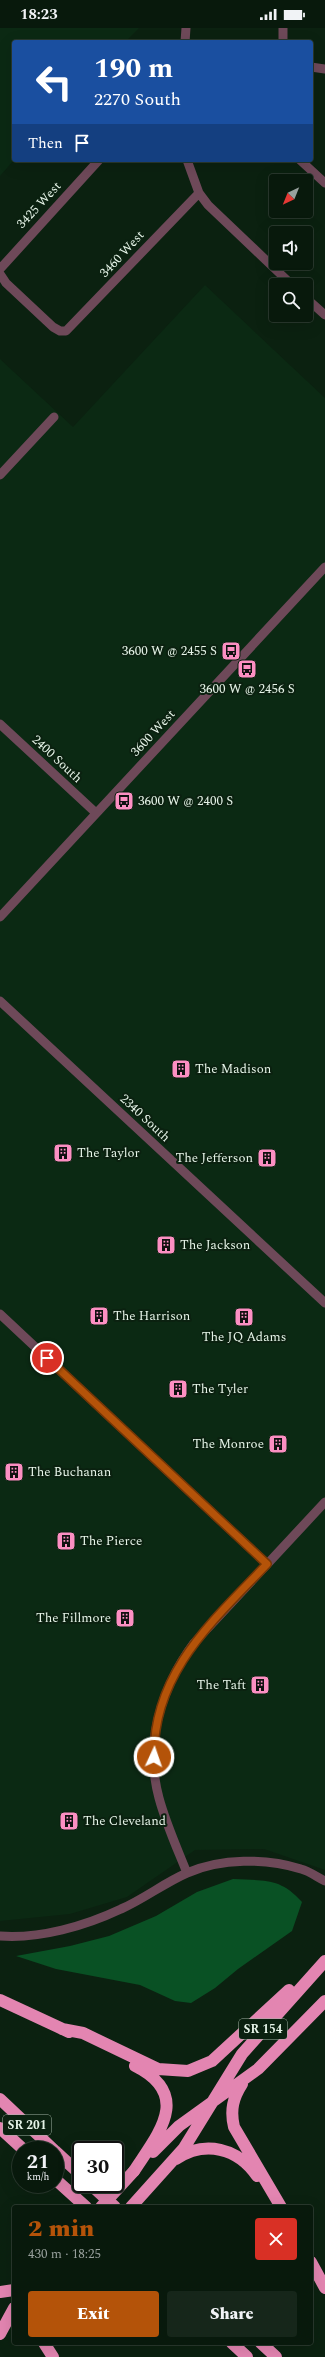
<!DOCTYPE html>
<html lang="en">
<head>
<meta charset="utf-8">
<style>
	body { margin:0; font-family:Spectral,serif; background:#16261a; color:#f1f3f6; height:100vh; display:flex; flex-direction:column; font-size:15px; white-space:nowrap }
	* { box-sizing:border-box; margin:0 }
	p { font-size:13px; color:#98a09d }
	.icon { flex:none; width:22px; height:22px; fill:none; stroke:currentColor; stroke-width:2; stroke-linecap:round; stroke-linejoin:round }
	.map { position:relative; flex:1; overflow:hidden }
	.sheet { position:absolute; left:12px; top:2177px; width:301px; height:140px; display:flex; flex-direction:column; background:#08190c; border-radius:4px; box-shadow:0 4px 16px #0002,0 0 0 1px #29382d }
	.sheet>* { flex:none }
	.top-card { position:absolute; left:12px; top:12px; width:301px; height:122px; border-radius:4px; box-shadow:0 4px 16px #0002,0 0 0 1px #29382d; background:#1a4fa0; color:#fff; overflow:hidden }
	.needle { width:26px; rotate:223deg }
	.buttons { position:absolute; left:269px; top:146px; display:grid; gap:8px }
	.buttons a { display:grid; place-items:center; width:44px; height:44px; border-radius:4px; background:#08190c; box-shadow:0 4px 16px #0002,0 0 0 1px #29382d; font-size:20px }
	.speed { position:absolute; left:12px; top:2113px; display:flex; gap:8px; font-size:20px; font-weight:700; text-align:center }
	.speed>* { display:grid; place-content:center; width:52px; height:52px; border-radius:50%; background:#08190c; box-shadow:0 4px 16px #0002,0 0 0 1px #29382d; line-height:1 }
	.speed small { font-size:10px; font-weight:400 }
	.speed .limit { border:2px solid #111; border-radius:6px; background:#fff; color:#111 }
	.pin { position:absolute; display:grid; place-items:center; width:34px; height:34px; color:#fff; margin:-17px; border:2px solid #fff; border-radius:50%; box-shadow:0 1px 4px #0007 }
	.me { position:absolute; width:44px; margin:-22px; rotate:3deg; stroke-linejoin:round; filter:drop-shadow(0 0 3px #0008) }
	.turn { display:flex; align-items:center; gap:14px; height:84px; padding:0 16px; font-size:18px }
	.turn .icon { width:52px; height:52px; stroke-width:2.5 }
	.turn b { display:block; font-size:28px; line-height:34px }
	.then { display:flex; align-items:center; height:38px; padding:0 16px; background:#0003; gap:8px; font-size:15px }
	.round { display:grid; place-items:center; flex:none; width:42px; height:42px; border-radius:4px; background:#16261a }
	.summary { display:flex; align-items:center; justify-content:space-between; height:68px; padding:0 16px }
	h1 { font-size:24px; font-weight:800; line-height:30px; color:#b45309 }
	.primary-button { display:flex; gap:8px; margin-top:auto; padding:8px 16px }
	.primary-button a { flex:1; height:46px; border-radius:4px; background:#b45309; color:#fff; font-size:16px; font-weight:800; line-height:46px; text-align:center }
	.primary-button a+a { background:#16261a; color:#f1f3f6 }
	.status { display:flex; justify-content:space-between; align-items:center; height:28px; padding:0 20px; background:#08190c; direction:ltr }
	.status svg { height:11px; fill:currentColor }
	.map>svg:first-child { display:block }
	.built { fill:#0b2913 }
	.water { fill:#095124 }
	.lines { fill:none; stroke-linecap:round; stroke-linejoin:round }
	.minor { stroke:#6e4959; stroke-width:9 }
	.highway { stroke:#e385b1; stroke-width:12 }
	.highway-bridge { stroke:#e385b1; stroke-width:12 }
	.route-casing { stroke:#753606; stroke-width:10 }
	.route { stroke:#b45309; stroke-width:7 }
	.labels { text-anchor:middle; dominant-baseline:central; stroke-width:4; stroke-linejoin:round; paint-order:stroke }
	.shield { fill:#0b2110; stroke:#a4b5a7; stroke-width:1 }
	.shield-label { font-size:12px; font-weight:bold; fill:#e6f4e8 }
	.street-label { font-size:13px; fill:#e6f4e8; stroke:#0b2110 }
	.poi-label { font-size:13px; fill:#e6f4e8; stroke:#0b2110; text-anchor:start }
</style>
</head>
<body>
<div class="status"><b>18:23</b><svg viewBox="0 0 49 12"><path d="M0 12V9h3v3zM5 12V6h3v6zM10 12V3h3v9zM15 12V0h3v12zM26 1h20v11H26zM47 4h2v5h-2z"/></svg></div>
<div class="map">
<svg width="325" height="2329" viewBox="0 0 325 2329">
	<rect width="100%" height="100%" fill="#0b2110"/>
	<path class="built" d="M0 0H139L125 14H14V132L0 148Z
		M205 257 325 370V1842L264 1821 195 1822 127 1869 70 1886 0 1893V331L73 399Z"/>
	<path class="water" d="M233 1851C264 1853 280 1849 302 1874L292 1903 238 1941 215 1960 191 1975 175 1973 140 1957 56 1941 16 1928 70 1918 109 1908 156 1888 197 1864Z"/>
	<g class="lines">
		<path class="minor" d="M185 14 186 0
			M283 14V0
			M311 39 325 41
			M187 132 199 165 208 177 292 257
			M300 132 325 155
			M0 241 99 132
			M0 246 6 255 53 299 60 303H66L199 165
			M306 270 325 287
			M0 447 54 389
			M0 696 96 785
			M0 889 325 539
			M0 973 325 1275
			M0 1286 267 1536
			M187 1845C177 1820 166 1796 159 1770 144 1715 161 1660 194 1615L325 1474
			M0 1908C40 1911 85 1898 121 1881 144 1871 164 1855 187 1845 221 1830 266 1830 301 1841 309 1843 317 1849 325 1853"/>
		<path class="highway" d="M0 1972 69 2004
			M62 2001 83 2005 158 2041 188 2043 212 2033 289 1962
			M242 2056C233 2070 230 2082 234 2099L281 2179
			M0 2071 54 2122
			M0 2100 24 2122
			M55 2123 81 2147
			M153 2124 179 2098 258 2041 325 1973
			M176 2131C205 2112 238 2120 257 2148
			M134 2143C158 2106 193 2067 135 2038
			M55 2151 86 2179
			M90 2156 115 2179
			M131 2179 184 2120 242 2026 325 1933
			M311 2234 325 2260
			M0 2264 14 2262
			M0 2306 14 2280
			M44 2315 53 2329
			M232 2315 247 2329
			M261 2315 276 2329"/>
		<path class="highway-bridge" d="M101 2179 134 2143"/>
	</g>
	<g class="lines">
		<defs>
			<path id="route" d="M47 1330 267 1536C213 1593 153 1644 154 1729"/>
		</defs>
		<use href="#route" class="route-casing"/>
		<use href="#route" class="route"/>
	</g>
	<defs>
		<symbol id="bus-square" viewBox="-11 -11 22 22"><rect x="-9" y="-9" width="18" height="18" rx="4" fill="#fc8fc2" stroke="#0b2110"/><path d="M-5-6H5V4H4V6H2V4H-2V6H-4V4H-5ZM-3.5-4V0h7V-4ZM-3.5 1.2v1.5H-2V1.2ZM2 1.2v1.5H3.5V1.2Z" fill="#111"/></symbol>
		<symbol id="building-square" viewBox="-11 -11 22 22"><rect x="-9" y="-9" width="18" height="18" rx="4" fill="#fc8fc2" stroke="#0b2110"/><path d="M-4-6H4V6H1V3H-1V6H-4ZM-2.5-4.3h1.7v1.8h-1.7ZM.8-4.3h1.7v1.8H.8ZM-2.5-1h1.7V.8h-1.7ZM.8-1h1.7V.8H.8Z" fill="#111"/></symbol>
	</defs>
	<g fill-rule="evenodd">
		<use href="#bus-square" x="220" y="612" width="22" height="22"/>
		<use href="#bus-square" x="236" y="630" width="22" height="22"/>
		<use href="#bus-square" x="113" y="762" width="22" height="22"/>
		<use href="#building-square" x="170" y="1030" width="22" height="22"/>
		<use href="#building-square" x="52" y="1114" width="22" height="22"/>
		<use href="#building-square" x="256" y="1119" width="22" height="22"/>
		<use href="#building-square" x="155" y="1206" width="22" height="22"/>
		<use href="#building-square" x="88" y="1277" width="22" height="22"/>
		<use href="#building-square" x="233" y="1278" width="22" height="22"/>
		<use href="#building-square" x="167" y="1350" width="22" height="22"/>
		<use href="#building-square" x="267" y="1405" width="22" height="22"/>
		<use href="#building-square" x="3" y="1433" width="22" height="22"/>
		<use href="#building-square" x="55" y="1502" width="22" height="22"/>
		<use href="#building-square" x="114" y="1579" width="22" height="22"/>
		<use href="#building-square" x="249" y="1646" width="22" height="22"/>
		<use href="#building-square" x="58" y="1782" width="22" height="22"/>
	</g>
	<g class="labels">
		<g class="shield">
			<rect x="239" y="1991" width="48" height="20" rx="3"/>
			<rect x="3" y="2087" width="48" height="20" rx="3"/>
		</g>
		<g class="shield-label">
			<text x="263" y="2001">SR 154</text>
			<text x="27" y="2097">SR 201</text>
		</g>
		<g class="street-label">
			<text transform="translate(39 177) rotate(-47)">3425 West</text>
			<text transform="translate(122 226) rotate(-47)">3460 West</text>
			<text transform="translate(153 705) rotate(-47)">3600 West</text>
			<text transform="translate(57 731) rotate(43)">2400 South</text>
			<text transform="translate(145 1090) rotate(43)">2340 South</text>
		</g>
		<g class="poi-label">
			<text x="217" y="623" text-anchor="end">3600 W @ 2455 S</text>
			<text x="247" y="661" text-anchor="middle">3600 W @ 2456 S</text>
			<text x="138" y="773">3600 W @ 2400 S</text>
			<text x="195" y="1041">The Madison</text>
			<text x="77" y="1125">The Taylor</text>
			<text x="253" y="1130" text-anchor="end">The Jefferson</text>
			<text x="180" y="1217">The Jackson</text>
			<text x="113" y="1288">The Harrison</text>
			<text x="244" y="1309" text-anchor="middle">The JQ Adams</text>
			<text x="192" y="1361">The Tyler</text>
			<text x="264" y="1416" text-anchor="end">The Monroe</text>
			<text x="28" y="1444">The Buchanan</text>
			<text x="80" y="1513">The Pierce</text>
			<text x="111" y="1590" text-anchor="end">The Fillmore</text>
			<text x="246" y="1657" text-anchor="end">The Taft</text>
			<text x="83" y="1793">The Cleveland</text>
		</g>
	</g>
</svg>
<div class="buttons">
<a><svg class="needle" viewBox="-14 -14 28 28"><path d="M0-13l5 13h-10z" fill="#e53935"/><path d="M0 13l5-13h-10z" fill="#98a09d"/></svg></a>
<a><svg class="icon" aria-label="sound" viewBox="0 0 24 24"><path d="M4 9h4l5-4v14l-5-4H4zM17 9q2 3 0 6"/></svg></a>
<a><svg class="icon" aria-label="search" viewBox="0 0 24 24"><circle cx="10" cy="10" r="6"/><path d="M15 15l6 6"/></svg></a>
</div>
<div class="speed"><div>21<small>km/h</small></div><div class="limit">30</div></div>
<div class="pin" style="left:47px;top:1330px;background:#d93025"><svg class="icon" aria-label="arrive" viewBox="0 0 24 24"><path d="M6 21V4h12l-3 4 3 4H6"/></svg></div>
<svg class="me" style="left:154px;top:1729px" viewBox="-20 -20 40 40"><circle r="17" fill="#b45309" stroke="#fff" stroke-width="3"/><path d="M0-11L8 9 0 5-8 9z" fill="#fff"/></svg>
<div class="top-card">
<div class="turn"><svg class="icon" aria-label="left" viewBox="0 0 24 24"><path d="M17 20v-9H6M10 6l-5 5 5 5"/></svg><div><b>190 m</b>2270 South</div></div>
<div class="then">Then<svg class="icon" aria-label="arrive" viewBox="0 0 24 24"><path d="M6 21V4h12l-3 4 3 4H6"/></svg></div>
</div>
<section class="sheet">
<div class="summary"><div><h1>2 min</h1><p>430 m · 18:25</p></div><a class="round" style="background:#d93025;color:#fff"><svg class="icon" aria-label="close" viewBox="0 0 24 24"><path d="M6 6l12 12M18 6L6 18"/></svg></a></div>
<div class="primary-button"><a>Exit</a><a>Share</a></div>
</section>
</div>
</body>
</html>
